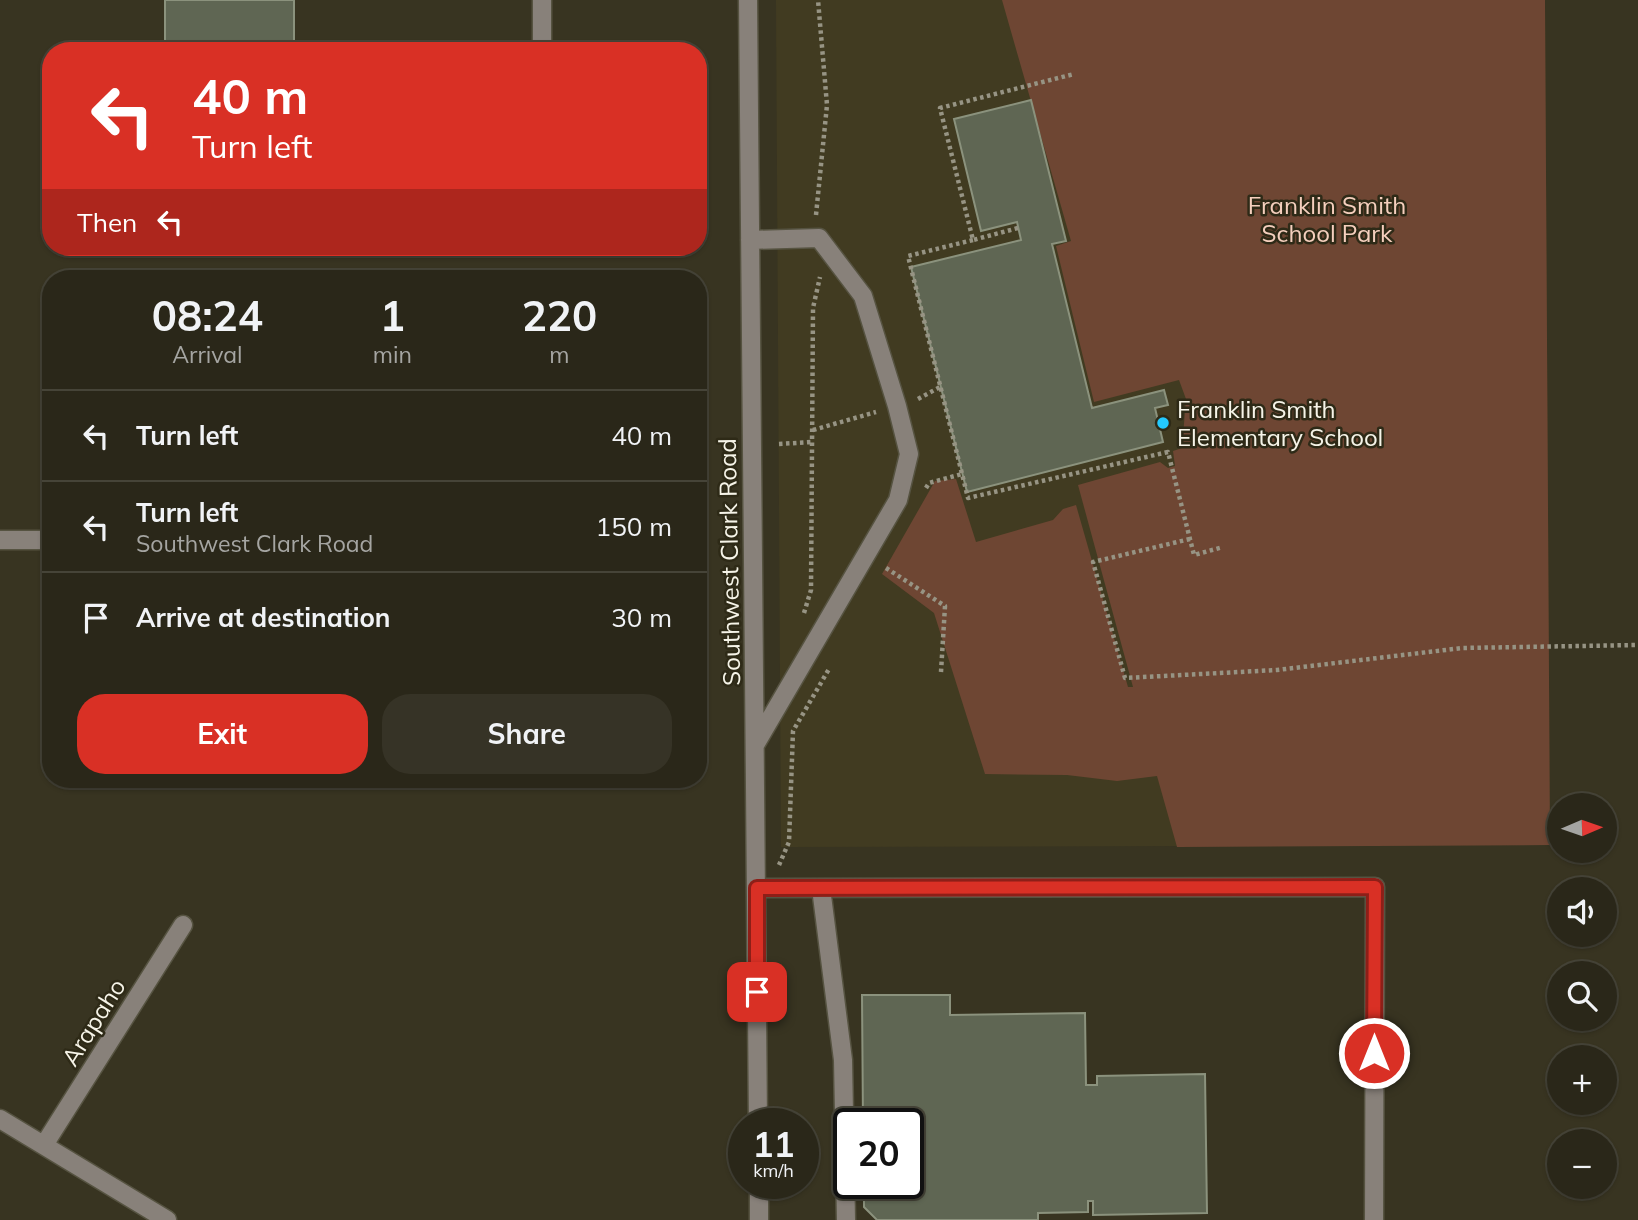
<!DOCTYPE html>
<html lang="en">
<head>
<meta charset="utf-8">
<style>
	body { margin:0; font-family:Mulish,sans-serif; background:#363326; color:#f1f3f6; height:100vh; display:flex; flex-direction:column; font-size:26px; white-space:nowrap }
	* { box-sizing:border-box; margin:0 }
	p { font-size:23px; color:#a5a5a2 }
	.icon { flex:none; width:38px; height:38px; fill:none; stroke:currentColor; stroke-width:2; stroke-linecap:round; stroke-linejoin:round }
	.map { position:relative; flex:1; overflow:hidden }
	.side { position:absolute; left:42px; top:270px; width:665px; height:518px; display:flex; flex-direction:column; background:#2a2719; border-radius:28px; box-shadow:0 2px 5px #0004,0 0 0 2px #464438 }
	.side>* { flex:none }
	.banner { position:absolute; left:42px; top:42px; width:665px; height:214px; border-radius:28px; box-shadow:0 2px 5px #0004,0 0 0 2px #464438; background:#d93025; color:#fff; overflow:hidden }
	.needle { width:46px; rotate:88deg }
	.buttons { position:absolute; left:1547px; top:793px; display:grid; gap:14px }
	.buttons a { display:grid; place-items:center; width:70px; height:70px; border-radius:50%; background:#2a2719; box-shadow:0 2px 5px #0004,0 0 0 2px #464438; font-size:35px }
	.speed { position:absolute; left:728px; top:1108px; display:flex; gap:14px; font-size:35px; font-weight:700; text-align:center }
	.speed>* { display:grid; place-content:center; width:91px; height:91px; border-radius:50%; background:#2a2719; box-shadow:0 2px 5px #0004,0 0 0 2px #464438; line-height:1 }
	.speed small { font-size:18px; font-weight:400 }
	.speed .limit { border:4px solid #111; border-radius:10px; background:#fff; color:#111 }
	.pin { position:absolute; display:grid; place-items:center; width:60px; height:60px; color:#fff; margin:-30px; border-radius:14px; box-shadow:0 4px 10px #0006 }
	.me { position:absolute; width:77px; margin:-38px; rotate:0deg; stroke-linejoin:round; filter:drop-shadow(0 0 5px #0008) }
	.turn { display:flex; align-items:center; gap:24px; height:147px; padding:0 35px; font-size:32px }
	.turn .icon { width:91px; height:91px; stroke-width:2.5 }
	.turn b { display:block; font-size:49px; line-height:60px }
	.then { display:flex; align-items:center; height:66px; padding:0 35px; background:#0003; gap:14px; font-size:26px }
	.eta { display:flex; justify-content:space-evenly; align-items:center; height:119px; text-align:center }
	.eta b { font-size:42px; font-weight:700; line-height:49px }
	.primary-button { display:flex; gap:14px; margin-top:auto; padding:14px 35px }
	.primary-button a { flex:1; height:80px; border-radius:28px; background:#d93025; color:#fff; font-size:28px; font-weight:700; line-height:80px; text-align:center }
	.primary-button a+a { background:#363326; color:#f1f3f6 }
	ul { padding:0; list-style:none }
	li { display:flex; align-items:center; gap:21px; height:91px; padding:0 35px; border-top:2px solid #464438 }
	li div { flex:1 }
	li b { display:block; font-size:26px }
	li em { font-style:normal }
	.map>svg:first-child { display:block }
	.built { fill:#413b21 }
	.green { fill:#6e4633 }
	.building { fill:#5f6653; stroke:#8b927d; stroke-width:2 }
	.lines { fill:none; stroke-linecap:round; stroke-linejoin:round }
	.minor-casing { stroke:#565341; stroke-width:21 }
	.path { stroke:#979484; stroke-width:4.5; stroke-dasharray:3.5 3.5; stroke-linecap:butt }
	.minor { stroke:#88817a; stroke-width:18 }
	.route-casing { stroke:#8d1f18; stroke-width:18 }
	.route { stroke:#d93025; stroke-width:12 }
	.poi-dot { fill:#23c9fe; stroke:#2e2a17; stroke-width:2.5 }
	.labels { text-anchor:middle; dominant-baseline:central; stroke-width:5; stroke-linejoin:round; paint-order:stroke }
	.park-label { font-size:24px; fill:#f5cfbd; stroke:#2e2a17 }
	.poi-label { font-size:24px; fill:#f6f4e8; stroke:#2e2a17; text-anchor:start }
	.street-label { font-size:24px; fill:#f6f4e8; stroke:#2e2a17 }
</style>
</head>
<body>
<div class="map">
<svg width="1638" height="1220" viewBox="0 0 1638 1220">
	<rect width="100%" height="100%" fill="#383421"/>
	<path class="built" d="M776 0H1545L1550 845 781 847Z"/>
	<path class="green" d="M1002 0H1545L1550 845 1177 847 1157 776 1117 781 1067 775 985 774 934 613 882 574 935 481 956 479 976 542 1053 520 1063 509 1076 505 1128 687H1133L1078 485 1160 462 1168 468 1175 466 1173 451 1182 448 1186 399 1179 380 1094 402 1056 246 1071 241Z"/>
	<path class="building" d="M165 0H294V51H165Z
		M1031 100 1066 241 1052 244 1092 408 1164 390 1168 405 1155 408 1163 442 967 492 911 267 1021 240 1017 222 981 231 954 119Z
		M862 995H950V1015L1085 1013 1086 1085H1097V1076L1205 1074 1207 1213 1093 1215V1201H1088V1212L1038 1213V1220H877L864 1207V1183H908V1124H863Z"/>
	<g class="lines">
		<defs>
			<path id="minor" d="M542 0V51
				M748 0 758 1124
				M750 240 819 238 863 296 897 406 909 454 898 500 755 745
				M0 540H51
				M757 888 1375 887 1374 1220
				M821 888 843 1060 846 1220
				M0 1119 167 1220
				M44 1145 183 925
				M759 1183V1220"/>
		</defs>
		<use href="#minor" class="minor-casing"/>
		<path class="path" d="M816 215 827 105 818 0
			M1018 228 973 240 940 108 1074 74
			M973 240 908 256 968 498 1168 452 1194 555 1223 547
			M122 249 289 247
			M918 399 940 387
			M813 430 876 412
			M779 444 812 442
			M926 488 929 483 962 474
			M1190 539 1093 562 1125 678 1277 670 1462 648 1638 645
			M886 568 945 606 941 672
			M804 613 811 590 813 308 820 277
			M779 865 789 842 793 731 829 669"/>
		<use href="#minor" class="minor"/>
	</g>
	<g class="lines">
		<defs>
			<path id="route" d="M757 992V888L1375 887 1374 1053"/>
		</defs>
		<use href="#route" class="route-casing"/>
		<use href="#route" class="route"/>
	</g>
	<circle class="poi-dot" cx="1163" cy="423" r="7"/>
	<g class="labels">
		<g class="park-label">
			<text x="1327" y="205">Franklin Smith<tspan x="1327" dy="28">School Park</tspan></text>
		</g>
		<g class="poi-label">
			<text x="1177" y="409">Franklin Smith<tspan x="1177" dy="28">Elementary School</tspan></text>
		</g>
		<g class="street-label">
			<text transform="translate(729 562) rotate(-91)">Southwest Clark Road</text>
			<text transform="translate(93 1022) rotate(-58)">Arapaho</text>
		</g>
	</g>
</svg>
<div class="buttons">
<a><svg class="needle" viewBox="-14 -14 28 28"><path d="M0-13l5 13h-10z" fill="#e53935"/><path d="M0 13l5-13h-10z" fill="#a5a5a2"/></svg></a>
<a><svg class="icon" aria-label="sound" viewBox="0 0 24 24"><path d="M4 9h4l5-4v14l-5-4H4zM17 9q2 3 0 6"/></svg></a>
<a><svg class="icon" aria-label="search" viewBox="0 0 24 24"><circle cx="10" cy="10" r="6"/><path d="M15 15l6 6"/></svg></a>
<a>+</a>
<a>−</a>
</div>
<div class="speed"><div>11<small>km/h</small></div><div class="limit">20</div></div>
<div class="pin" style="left:757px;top:992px;background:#d93025"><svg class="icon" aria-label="arrive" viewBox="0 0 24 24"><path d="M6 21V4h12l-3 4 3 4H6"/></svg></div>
<svg class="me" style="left:1374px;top:1053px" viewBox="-20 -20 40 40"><circle r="17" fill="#d93025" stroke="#fff" stroke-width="3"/><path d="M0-11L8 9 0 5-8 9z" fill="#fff"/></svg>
<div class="banner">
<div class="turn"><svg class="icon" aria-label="left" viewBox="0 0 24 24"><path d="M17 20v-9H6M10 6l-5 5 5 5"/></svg><div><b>40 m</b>Turn left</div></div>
<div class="then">Then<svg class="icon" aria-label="left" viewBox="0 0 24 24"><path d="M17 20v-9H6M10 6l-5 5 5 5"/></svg></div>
</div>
<section class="side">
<div class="eta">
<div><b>08:24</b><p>Arrival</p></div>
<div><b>1</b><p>min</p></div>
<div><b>220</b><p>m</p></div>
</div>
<ul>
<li><svg class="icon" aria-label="left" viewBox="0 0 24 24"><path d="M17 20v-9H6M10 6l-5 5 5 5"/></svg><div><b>Turn left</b></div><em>40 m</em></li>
<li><svg class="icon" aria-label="left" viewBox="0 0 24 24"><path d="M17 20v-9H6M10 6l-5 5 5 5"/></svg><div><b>Turn left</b><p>Southwest Clark Road</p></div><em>150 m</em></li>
<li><svg class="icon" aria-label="arrive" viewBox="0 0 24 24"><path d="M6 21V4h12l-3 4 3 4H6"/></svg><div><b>Arrive at destination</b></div><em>30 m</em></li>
</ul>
<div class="primary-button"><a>Exit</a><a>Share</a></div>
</section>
</div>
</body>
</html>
